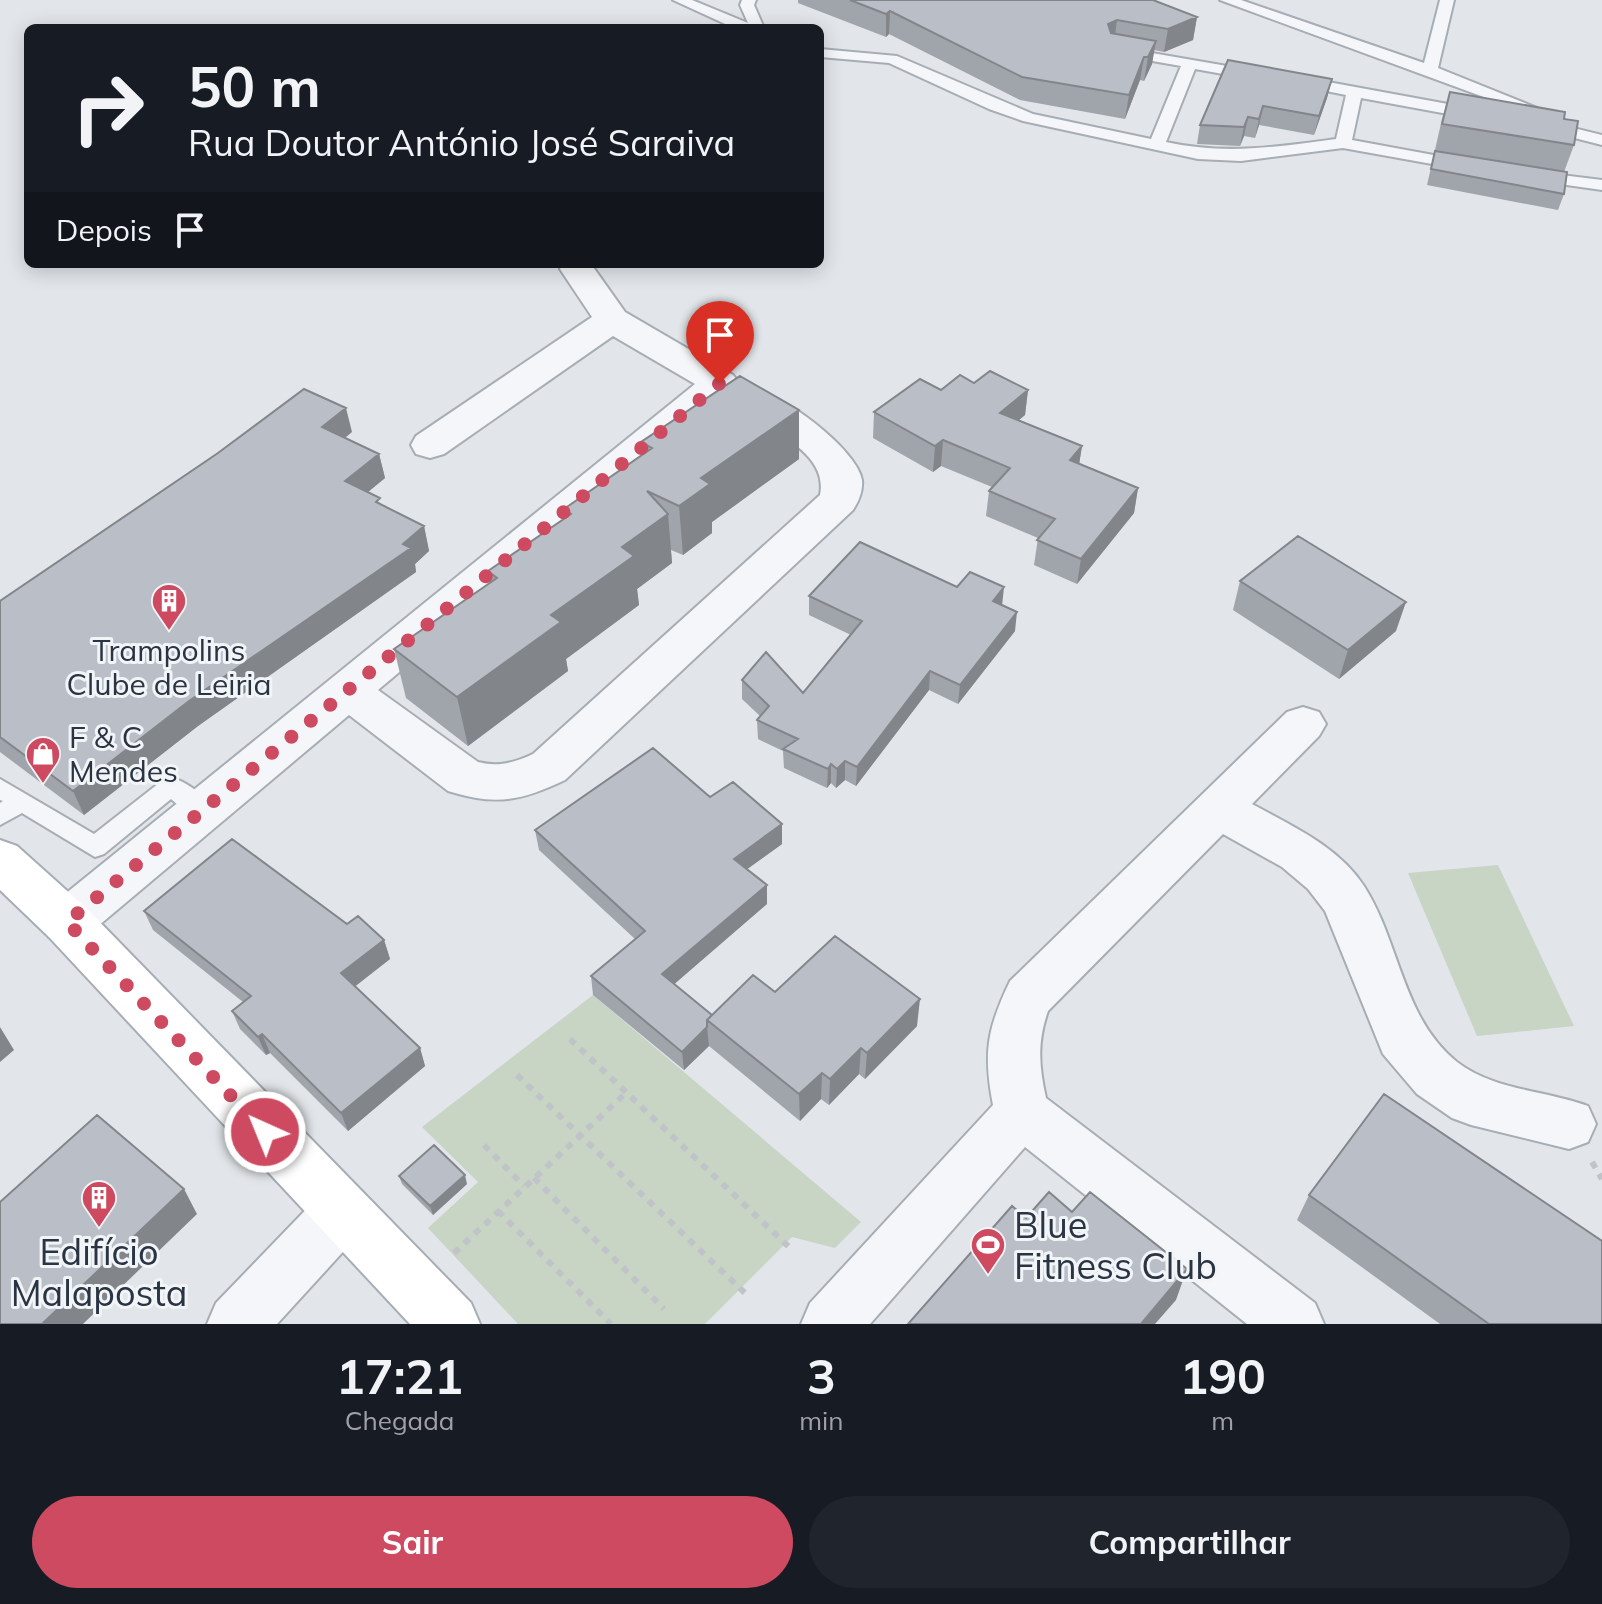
<!DOCTYPE html>
<html lang="pt">
<head>
<meta charset="utf-8">
<style>
	body { margin:0; font-family:Mulish,sans-serif; background:#20242c; color:#f1f3f6; height:100vh; display:flex; flex-direction:column; font-size:30px; white-space:nowrap }
	* { box-sizing:border-box; margin:0 }
	p { font-size:26px; color:#9ea1a6 }
	.icon { flex:none; width:44px; height:44px; fill:none; stroke:currentColor; stroke-width:2; stroke-linecap:round; stroke-linejoin:round }
	.map { position:relative; height:1324px; overflow:hidden }
	.panel { display:flex; flex-direction:column; background:#171b24; flex:1 }
	.panel>* { flex:none }
	.hud { position:absolute; left:24px; top:24px; width:800px; height:244px; border-radius:12px; box-shadow:0 4px 20px #0003; background:#171b24; color:#f1f3f6; overflow:hidden }
	.pin { position:absolute; display:grid; place-items:center; width:68px; height:68px; color:#fff; margin:-82px -34px; border-radius:50% 50% 50% 0; rotate:-45deg; box-shadow:0 0 8px #0007 }
	.pin .icon { rotate:45deg }
	.me { position:absolute; width:88px; margin:-44px; rotate:316deg; stroke-linejoin:round; filter:drop-shadow(0 0 6px #0008) }
	.turn { display:flex; align-items:center; gap:28px; height:168px; padding:0 32px; font-size:36px }
	.turn .icon { width:104px; height:104px; stroke-width:2.5 }
	.turn b { display:block; font-size:56px; line-height:68px }
	.then { display:flex; align-items:center; height:76px; padding:0 32px; background:#0003; gap:16px; font-size:30px }
	.eta { display:flex; justify-content:space-evenly; align-items:center; height:136px; text-align:center }
	.eta b { font-size:48px; font-weight:700; line-height:56px }
	.primary-button { display:flex; gap:16px; margin-top:auto; padding:16px 32px }
	.primary-button a { flex:1; height:92px; border-radius:48px; background:#cd4a60; color:#fff; font-size:32px; font-weight:700; line-height:92px; text-align:center }
	.primary-button a+a { background:#20242c; color:#f1f3f6 }
	.map>svg:first-child { display:block }
	.green { fill:#c8d4c4 }
	.lines { fill:none; stroke-linecap:round; stroke-linejoin:round }
	.lane-casing { stroke:#a7adb4; stroke-width:4 }
	.street-casing { stroke:#a7adb4; stroke-width:4 }
	.secondary-casing { stroke:#a7adb4; stroke-width:4 }
	.path { stroke:#c0c4c9; stroke-width:6; stroke-dasharray:7 7; stroke-linecap:butt }
	.lane { fill:#f5f6f9; fill-rule:evenodd }
	.street { fill:#f5f6f9; fill-rule:evenodd }
	.secondary { fill:#fff; fill-rule:evenodd }
	.wall { fill:#a0a4ab }
	.shaded-wall { fill:#82868b }
	.building { fill:#babfc7; stroke:#82868b; stroke-width:2 }
	.route { stroke:#cd4a60; stroke-width:14; stroke-dasharray:0 25.2 }
	.labels { text-anchor:middle; dominant-baseline:central; stroke-width:6; stroke-linejoin:round; paint-order:stroke }
	.poi-label { font-size:30px; fill:#2a3442; stroke:#f2f5f8 }
	.near-poi-label { font-size:36px; fill:#2a3442; stroke:#f2f5f8; text-anchor:start }
</style>
</head>
<body>
<div class="map">
<svg width="1602" height="1324" viewBox="0 0 1602 1324">
	<rect width="100%" height="100%" fill="#e2e6ea"/>
	<path class="green" d="M1498 865 1574 1026 1477 1036 1408 873Z
		M593 995 861 1222 835 1248 792 1237 705 1324H518L428 1228 478 1182 422 1127Z"/>
	<g class="lines">
		<defs>
			<path id="lane" d="M673 0H692L748 23 740 5 742 0H756L754 5 764 28H734Z
				M1220 0H1241L1424 63 1440 0H1454L1438 68 1552 114 1544 119 1538 117Z
				M1123 48 1256 71V77L1251 79 1195 69 1166 142C1226 155 1276 147 1336 139L1346 95 1296 85 1293 82 1301 77 1475 109 1483 114 1475 119 1361 98 1352 140 1466 161V167L1460 169 1343 148 1241 161 1198 159 1023 121 989 109 889 63 820 57V49L897 56 1033 114 1151 139 1181 66 1118 55V49Z
				M1549 122 1602 135V145L1543 130 1541 127Z
				M1537 172 1602 180V190L1531 180 1529 177Z
				M171 777C186 782 207 796 214 810L210 817C194 822 183 809 171 799L104 854 95 857 22 813 0 825V803L3 801 0 800V779L94 834 163 780Z"/>
			<path id="street" d="M563 264H591L625 312 733 375 739 383 733 391 378 690 478 762C498 767 514 763 533 754L820 495C829 451 767 429 737 410L731 402 737 394C741 392 745 391 749 390 778 389 857 449 862 480 863 491 859 501 853 510L565 780C521 801 496 806 448 791L349 715 85 937 67 943 49 937 42 922 49 907 695 384 613 336 444 454 430 458 416 454 411 445 416 436 592 317 560 269Z
				M1303 707 1319 712 1326 724 1319 736 1252 804C1292 826 1338 846 1364 886 1400 942 1402 1018 1457 1062 1495 1091 1545 1090 1588 1106L1596 1124 1588 1142 1569 1149 1471 1125 1452 1118 1417 1094 1383 1054 1325 911 1308 889 1282 867 1223 834 1048 1011C1037 1042 1039 1067 1046 1098L1315 1303 1324 1324H1247L1025 1147 870 1324H801L810 1303 993 1105C983 1053 987 1029 1010 981L1287 712Z
				M342 1185 362 1193 370 1212 362 1231 277 1324H207L216 1303 322 1193Z"/>
			<path id="secondary" d="M0 840 17 846 85 907 471 1303 480 1324H410L49 937 0 890Z"/>
		</defs>
		<use href="#lane" class="lane-casing"/>
		<use href="#street" class="street-casing"/>
		<use href="#secondary" class="secondary-casing"/>
		<path class="path" d="M570 1039 789 1247
			M517 1075 747 1295
			M484 1145 524 1186
			M1592 1162 1602 1179
			M534 1178 664 1309
			M498 1211 611 1324
			M454 1253 627 1092"/>
		<use href="#lane" class="lane"/>
		<use href="#street" class="street"/>
		<use href="#secondary" class="secondary"/>
	</g>
	<path class="wall" d="M798 0H1153L1197 17 1193 40 1164 52 1154 50 1152 64 1144 81 1140 80 1125 119 1020 100 889 34 886 37 798 3Z
		M1332 79 1327 98 1314 135 1259 125 1255 138 1244 136 1240 146 1197 144 1200 125Z
		M1450 92 1564 119 1574 145 1564 172V194L1558 210 1427 185 1442 119Z
		M974 383 1028 390 1025 415 1019 420 1082 446 1079 464 1138 488 1134 513 1077 584 1034 565 1038 538 986 516 989 491 992 487 941 466 933 472 873 438 874 412Z
		M352 432 345 438 379 454 385 478 368 492 382 505 424 526 429 551 415 564 416 572 198 726 84 815 0 752V601Z
		M641 442 799 459 712 522V533L683 555 671 550 672 563 637 589 639 605 566 659 568 671 468 746 406 698 394 649 490 583 488 571 565 518 564 509 642 455Z
		M1240 581 1396 631 1339 679 1233 610Z
		M957 587 1002 605 1015 631 958 704 929 690 856 786 845 780 836 788 831 783 827 788 784 768 783 751 758 739 757 720 760 716 742 699V680L803 693 851 635 809 615V596Z
		M710 797 782 844 747 869 767 904 674 984 712 1015 775 992 917 1026 865 1079 859 1074 829 1105 821 1099 800 1121 709 1046 684 1070 593 995 591 976 635 939 539 850 535 830Z
		M144 911 347 924 384 940 390 959 355 986 420 1048 425 1066 348 1131 270 1053 266 1055 240 1029 232 1011 243 1002 153 930Z
		M399 1176 467 1184 433 1215 402 1184Z
		M1309 1195 1602 1324H1440L1297 1220Z"/>
	<path class="shaded-wall" d="M890 11 889 34 886 37V14Z
		M1197 17 1193 40 1164 52 1168 29Z
		M1117 20 1114 43 1108 24Z
		M1156 41 1152 64 1144 81 1148 57Z
		M1144 57 1140 80 1125 119 1129 95Z
		M1332 79 1327 98 1314 135 1319 116Z
		M1263 106 1259 125 1255 138 1259 119Z
		M1248 117 1244 136 1240 146 1244 127Z
		M1028 390 1025 415 997 438 1000 413Z
		M346 408 352 432 328 451 322 427Z
		M799 410V459L712 522V533L683 555 679 506 701 478Z
		M943 440 941 466 933 472 935 446Z
		M1082 446 1078 471 1070 460Z
		M379 454 385 478 351 506 345 481Z
		M1138 488 1134 513 1077 584 1081 559Z
		M668 514 672 563 637 589 639 605 566 659 568 671 468 746 457 697 551 615 622 547Z
		M424 526 429 551 415 564 416 572 198 726 84 815 73 791 189 701 403 544Z
		M1004 587 1002 606 993 601Z
		M1406 602 1396 631 1339 679 1348 650Z
		M1017 612 1015 631 958 704 960 685Z
		M930 671 929 690 856 786 857 767Z
		M845 761V780L836 788 837 769Z
		M831 764V783L827 788 828 769Z
		M782 824V844L735 878 734 859Z
		M767 885V904L664 993 662 974Z
		M384 940 390 959 348 992 341 973Z
		M920 999 917 1026 865 1079 867 1053Z
		M0 1027 14 1050 0 1062Z
		M707 1027 709 1046 684 1070 682 1052Z
		M262 1034 270 1053 266 1055 258 1037Z
		M420 1048 425 1066 348 1131 341 1113Z
		M861 1048 859 1074 829 1105 830 1079Z
		M822 1073 821 1099 800 1121 799 1094Z
		M465 1175 467 1184 433 1215 430 1206Z
		M184 1189 197 1214 83 1324H42Z
		M1187 1269 1176 1300 1155 1324H1141Z"/>
	<path class="building" d="M850 0H1153L1197 17 1168 29 1117 20 1108 24 1111 33 1156 41 1148 57H1144L1129 95 1022 77 890 11 886 14Z
		M1228 60 1332 79 1319 116 1263 106 1259 119 1248 117 1244 127 1200 125Z
		M1450 92 1565 112 1564 119 1578 121 1574 145 1442 124Z
		M1435 151 1567 172 1564 194 1431 169Z
		M990 371 1028 390 1000 413 1082 446 1070 460 1138 488 1081 559 1037 540 1055 519 989 491 1010 468 943 440 935 446 874 412 920 379 941 390 960 375 974 383Z
		M740 376 799 410 701 478 710 484 679 506 647 491 668 514 622 547 634 556 551 615 561 622 457 697 394 649 497 578 488 571 571 514 564 509 652 448 641 442Z
		M304 389 346 408 322 427 379 454 345 481 380 498 376 502 424 526 403 544 411 548 189 701 73 791 0 737V601L218 453Z
		M1298 536 1406 602 1348 650 1240 581Z
		M860 542 957 587 970 572 1004 587 993 601 1017 612 960 685 930 671 857 767 845 761 837 769 831 764 828 769 783 749 798 739 757 720 769 706 742 680 766 652 803 693 862 621 809 596Z
		M653 748 710 797 733 782 782 824 734 859 767 885 662 974 712 1015 707 1020V1027L682 1052 591 976 645 931 535 830Z
		M232 839 347 924 358 916 384 940 341 973 420 1048 341 1113 262 1034 258 1037 232 1011 251 996 144 911Z
		M835 936 920 999 867 1053 861 1048 830 1079 822 1073 799 1094 707 1020 753 975 775 992Z
		M1384 1094 1602 1241V1324H1489L1309 1195Z
		M97 1115 184 1189 42 1324H0V1202Z
		M434 1145 465 1175 430 1206 399 1176Z
		M1049 1192 1072 1212 1090 1192 1187 1269 1141 1324H908L1012 1206 1026 1218Z"/>
	<g class="lines">
		<path class="route" d="M265 1132 67 922 720 383"/>
	</g>
	<defs>
		<symbol id="building-pin" viewBox="-11 -11 22 30"><path d="M0 17L-7.5 6A9.5 9.5 0 1 1 7.5 6Z" fill="#cd4a60" stroke="#f2f5f8"/><path d="M-4-6H4V6H1V3H-1V6H-4ZM-2.5-4.3h1.7v1.8h-1.7ZM.8-4.3h1.7v1.8H.8ZM-2.5-1h1.7V.8h-1.7ZM.8-1h1.7V.8H.8Z" fill="#fff"/></symbol>
		<symbol id="shop-pin" viewBox="-11 -11 22 30"><path d="M0 17L-7.5 6A9.5 9.5 0 1 1 7.5 6Z" fill="#cd4a60" stroke="#f2f5f8"/><path d="M-5-2.5h2.3a2.7 3.5 0 0 1 5.4 0H5L5.5 6h-11ZM-1.5-2.5h3a1.5 2.3 0 0 0-3 0Z" fill="#fff"/></symbol>
		<symbol id="stadium-pin" viewBox="-11 -11 22 30"><path d="M0 17L-7.5 6A9.5 9.5 0 1 1 7.5 6Z" fill="#cd4a60" stroke="#f2f5f8"/><path d="M0-5a6.5 5 0 1 0 0 10a6.5 5 0 1 0 0-10ZM-3.5-1.8h7v3.6h-7Z" fill="#fff"/></symbol>
	</defs>
	<g fill-rule="evenodd">
		<use href="#building-pin" x="149" y="581" width="40" height="54"/>
		<use href="#shop-pin" x="23" y="734" width="40" height="54"/>
		<use href="#building-pin" x="79" y="1178" width="40" height="54"/>
		<use href="#stadium-pin" x="968" y="1225" width="40" height="54"/>
	</g>
	<g class="labels">
		<g class="poi-label">
			<text x="169" y="650">Trampolins<tspan x="169" dy="34">Clube de Leiria</tspan></text>
			<text x="69" y="737" text-anchor="start">F &amp; C<tspan x="69" dy="34">Mendes</tspan></text>
		</g>
		<g class="near-poi-label">
			<text x="1014" y="1224">Blue<tspan x="1014" dy="41">Fitness Club</tspan></text>
			<text x="99" y="1251" text-anchor="middle">Edifício<tspan x="99" dy="41">Malaposta</tspan></text>
		</g>
	</g>
</svg>
<div class="pin" style="left:720px;top:383px;background:#d93025"><svg class="icon" aria-label="arrive" viewBox="0 0 24 24"><path d="M6 21V4h12l-3 4 3 4H6"/></svg></div>
<svg class="me" style="left:265px;top:1132px" viewBox="-20 -20 40 40"><circle r="17" fill="#cd4a60" stroke="#fff" stroke-width="3"/><path d="M0-11L8 9 0 5-8 9z" fill="#fff"/></svg>
<div class="hud">
<div class="turn"><svg class="icon" aria-label="right" viewBox="0 0 24 24"><path d="M7 20v-9h11M14 6l5 5-5 5"/></svg><div><b>50 m</b>Rua Doutor António José Saraiva</div></div>
<div class="then">Depois<svg class="icon" aria-label="arrive" viewBox="0 0 24 24"><path d="M6 21V4h12l-3 4 3 4H6"/></svg></div>
</div>
</div>
<section class="panel">
<div class="eta">
<div><b>17:21</b><p>Chegada</p></div>
<div><b>3</b><p>min</p></div>
<div><b>190</b><p>m</p></div>
</div>
<div class="primary-button"><a>Sair</a><a>Compartilhar</a></div>
</section>
</body>
</html>
